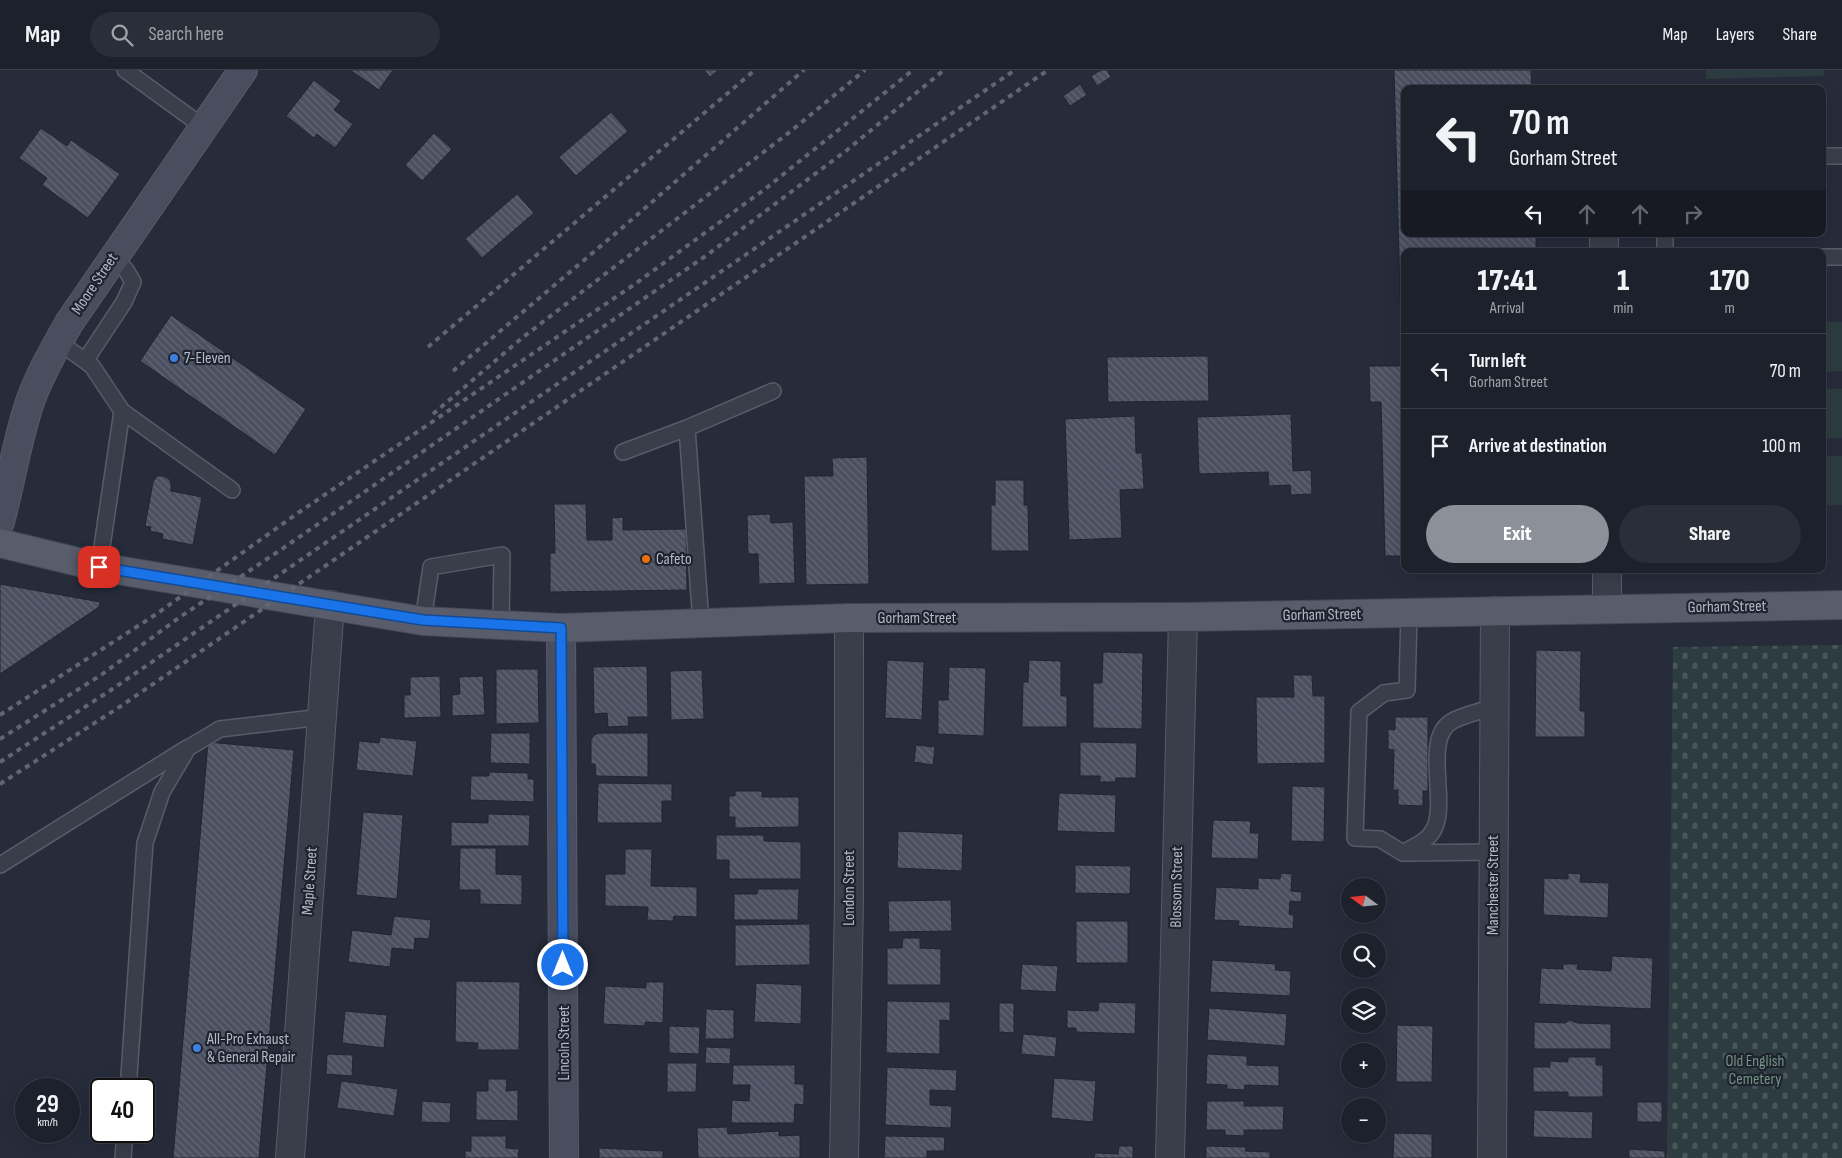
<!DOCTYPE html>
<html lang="en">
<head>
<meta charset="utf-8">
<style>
	body { margin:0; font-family:"Sofia Sans Condensed",sans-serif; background:#2a2e38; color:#f1f3f6; height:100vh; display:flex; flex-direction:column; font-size:19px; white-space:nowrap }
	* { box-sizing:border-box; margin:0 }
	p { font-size:16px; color:#a0a3a9 }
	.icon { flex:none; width:28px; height:28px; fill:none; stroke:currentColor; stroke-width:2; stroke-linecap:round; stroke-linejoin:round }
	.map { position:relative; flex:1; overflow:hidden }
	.panel { position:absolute; left:1401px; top:178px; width:425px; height:325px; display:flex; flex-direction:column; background:#1d212c; border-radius:10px; box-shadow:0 5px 20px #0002,0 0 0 1px #3b3e48 }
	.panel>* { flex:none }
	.hud { position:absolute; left:1401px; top:15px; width:425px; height:152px; border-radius:10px; box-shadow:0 5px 20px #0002,0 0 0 1px #3b3e48; background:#1d212c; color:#f1f3f6; overflow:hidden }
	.needle { width:32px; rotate:286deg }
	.tools { position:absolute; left:1341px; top:808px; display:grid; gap:10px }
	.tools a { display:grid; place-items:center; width:45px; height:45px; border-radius:50%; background:#1d212c; box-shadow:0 5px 20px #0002,0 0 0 1px #3b3e48; font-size:25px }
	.speed { position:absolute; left:15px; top:1008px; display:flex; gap:10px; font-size:25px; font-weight:700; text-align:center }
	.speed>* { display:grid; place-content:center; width:65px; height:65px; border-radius:50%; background:#1d212c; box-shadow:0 5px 20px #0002,0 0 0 1px #3b3e48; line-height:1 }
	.speed small { font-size:12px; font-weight:400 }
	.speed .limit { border:2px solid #111; border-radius:8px; background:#fff; color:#111 }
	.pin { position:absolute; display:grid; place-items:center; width:42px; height:42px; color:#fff; margin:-21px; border-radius:10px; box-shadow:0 2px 8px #0006 }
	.me { position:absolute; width:55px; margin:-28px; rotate:0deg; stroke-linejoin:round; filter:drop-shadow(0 0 4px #0008) }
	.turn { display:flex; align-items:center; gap:18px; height:105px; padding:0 25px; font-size:22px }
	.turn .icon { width:65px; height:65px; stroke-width:2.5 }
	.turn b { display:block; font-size:35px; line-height:42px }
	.lanes { display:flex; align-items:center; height:48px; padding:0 25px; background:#0003; justify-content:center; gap:25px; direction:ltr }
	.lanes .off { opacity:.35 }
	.eta { display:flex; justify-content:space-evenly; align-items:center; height:85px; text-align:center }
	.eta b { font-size:30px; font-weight:800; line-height:35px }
	.cta { display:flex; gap:10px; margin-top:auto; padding:10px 25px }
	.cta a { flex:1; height:58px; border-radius:30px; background:#8c9099; color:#fff; font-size:20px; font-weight:800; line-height:58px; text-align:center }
	.cta a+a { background:#2a2e38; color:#f1f3f6 }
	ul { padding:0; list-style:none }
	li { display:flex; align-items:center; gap:15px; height:75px; padding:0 25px; border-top:1px solid #3b3e48 }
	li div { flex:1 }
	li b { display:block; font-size:19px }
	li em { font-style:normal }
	header { display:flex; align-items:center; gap:30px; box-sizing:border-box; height:70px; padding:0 25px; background:#1d212c; border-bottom:1px solid #3b3e48 }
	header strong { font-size:24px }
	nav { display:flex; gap:28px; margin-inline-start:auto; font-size:18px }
	.search { width:350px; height:45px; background:#2a2e38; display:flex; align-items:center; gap:12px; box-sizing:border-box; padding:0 18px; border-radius:28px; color:#a0a3a9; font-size:19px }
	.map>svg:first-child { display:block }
	.cemetery { fill:url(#cemetery-stones) }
	.park { fill:#2d3c40 }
	.building { fill:url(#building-back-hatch); stroke:#212532 }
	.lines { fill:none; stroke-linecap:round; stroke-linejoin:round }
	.lane-casing { stroke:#585c69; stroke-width:18 }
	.street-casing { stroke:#585c69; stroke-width:30 }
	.secondary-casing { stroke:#585c69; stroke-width:30 }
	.primary-casing { stroke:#434754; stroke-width:30 }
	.lane { stroke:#3a3e4b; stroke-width:15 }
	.street { stroke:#3a3e4b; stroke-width:28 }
	.secondary { stroke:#494d5d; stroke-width:28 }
	.primary { stroke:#595d6b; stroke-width:28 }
	.rail { stroke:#616674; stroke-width:4; stroke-dasharray:5 5; stroke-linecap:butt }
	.route-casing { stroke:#114b97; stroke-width:12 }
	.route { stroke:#1a73e8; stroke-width:9 }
	.shop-dot { fill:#3f7fe0; stroke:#1f2330; stroke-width:2 }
	.food-dot { fill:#e8710a; stroke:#1f2330; stroke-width:2 }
	.labels { text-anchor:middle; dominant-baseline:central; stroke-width:4.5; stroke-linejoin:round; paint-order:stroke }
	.street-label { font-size:16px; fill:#b6bac6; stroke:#1f2330 }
	.poi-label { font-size:16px; fill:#b6bac6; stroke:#1f2330; text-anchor:start }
	.park-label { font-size:16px; fill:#70947f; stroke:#1f2330 }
</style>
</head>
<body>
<header>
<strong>Map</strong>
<div class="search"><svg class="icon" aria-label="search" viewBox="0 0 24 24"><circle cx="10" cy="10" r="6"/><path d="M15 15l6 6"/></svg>Search here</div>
<nav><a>Map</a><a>Layers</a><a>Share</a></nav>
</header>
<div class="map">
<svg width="1842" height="1088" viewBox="0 0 1842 1088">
	<defs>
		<pattern id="cemetery-stones" width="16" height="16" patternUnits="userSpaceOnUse" patternTransform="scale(1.25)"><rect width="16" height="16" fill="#2d3c40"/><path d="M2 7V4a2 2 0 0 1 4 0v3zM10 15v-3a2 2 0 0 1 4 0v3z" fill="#49565a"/></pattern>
		<pattern id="building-back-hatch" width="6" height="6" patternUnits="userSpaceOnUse" patternTransform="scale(1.25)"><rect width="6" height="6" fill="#4b5061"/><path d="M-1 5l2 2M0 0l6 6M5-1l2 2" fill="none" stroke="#636776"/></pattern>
	</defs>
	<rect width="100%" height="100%" fill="#272c3b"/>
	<path class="cemetery" d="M1842 575V1088H1667L1673 577Z"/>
	<path class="park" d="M1706 0H1823L1824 6 1706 9Z
		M1823 252H1842V301L1823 302Z
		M1823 319H1842V368H1823Z
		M1822 386H1842V435H1823Z"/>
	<path class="building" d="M350 0H393L379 20Z
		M704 0H719L710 7Z
		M1101 0H1107L1111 7 1097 16 1091 6Z
		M1394 0H1531L1532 19H1405V164H1536V181H1405V486H1385L1381 332H1370L1369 296H1402Z
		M314 10 341 31 334 40 353 54 335 78 317 64 314 68 286 46Z
		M1080 14 1087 25 1070 36 1063 26Z
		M611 42 628 61 576 106 559 87Z
		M41 58 67 76 71 70 120 104 88 148 42 115 47 108 19 88Z
		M434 63 452 79 422 111 405 95Z
		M517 124 534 143 482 188 465 169Z
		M171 245 306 339 275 385 140 291Z
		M1208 286 1209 331 1108 332 1107 287Z
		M1291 344 1293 401 1311 400 1312 424 1291 425 1290 415 1269 416 1268 402 1199 404 1197 347Z
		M1135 346 1136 383H1142L1144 419 1120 420 1122 468 1069 470 1065 349Z
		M867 387 869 514 806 515 804 406H833L832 388Z
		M157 406H163L169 409 171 413V421L202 427 193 475 162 469 163 464 150 461 151 457 145 456 153 412Z
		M995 410H1024V435H1028L1029 481H991V435H995Z
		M554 434H586L587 470H612V448L623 447V460L686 459 687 520 550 522V483H555Z
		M770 444 771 453 793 452 795 513 759 514 758 484H748L747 445Z
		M0 514 100 532 99 537 0 604Z
		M1536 580 1581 581 1580 641H1585V667H1535Z
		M1103 582 1143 583 1142 659 1093 658V613H1102Z
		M887 590 924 592 922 650 885 648Z
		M1029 590 1061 591V626H1067V657H1022L1023 612H1028Z
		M647 596 648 647H628L629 656 608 657 607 643 594 644 593 597Z
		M949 597 986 598 984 666 938 664V630H948Z
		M496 599H538L539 653 496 654Z
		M702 600 704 649 671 650 670 601Z
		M1293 605H1312L1313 626H1325V693L1257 694 1256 627H1294Z
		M440 606 441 647 404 648V625H410V607Z
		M483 606 485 645 452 646V625L460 624 459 607Z
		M1395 647H1428V721H1423V736L1398 735V720H1393L1394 680 1388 679V659L1395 660Z
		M491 663H530V694L490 693Z
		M599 663H648V707L596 706 595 694H591V670L594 665Z
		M380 667 417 671 413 706 356 700 359 671 379 673Z
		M208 672 294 680 259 1088H173Z
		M1080 672 1137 673 1136 708H1116L1115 712H1100V706H1080Z
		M916 675 935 677 933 695 914 692Z
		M489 702 528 703V709H534V732L470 730 471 706H489Z
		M598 713 672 714V731H662V753H597Z
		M1292 716 1325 717 1324 772 1291 771Z
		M735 721H762V727H799V757L735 758V747H729V726H735Z
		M1059 723 1116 725 1115 763 1057 761Z
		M363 742 403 745 397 829 356 825Z
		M488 744 530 745 529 776H451V752L488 753Z
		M1213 750 1251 751 1250 763H1259L1258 789 1211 788Z
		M898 761 963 764 962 801 897 798Z
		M716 765H764V771L801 772V809H729V790H716Z
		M460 778H496V804L522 805V835L480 834V820H459Z
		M625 779H652L651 816 697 817V847L674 846 673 851 647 850 648 837 605 836V804H625Z
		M1075 795 1131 796 1130 824 1075 823Z
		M1281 803 1292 804 1291 821 1302 822 1301 832 1290 831 1289 844 1294 845 1293 859 1238 856 1239 851 1214 850 1216 817 1258 819V808L1280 809Z
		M1568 803 1581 804 1580 812 1609 813 1608 848 1543 845 1544 808 1568 809Z
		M758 819H799L798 850H734V824H757Z
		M951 830 952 861 889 862 888 831Z
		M394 846 431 850 429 869 415 868 414 880 392 878 390 897 348 892 352 860 391 865Z
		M1076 851H1128V893H1076Z
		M810 854V895L735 896V855Z
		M903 868H920V878L941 879V915H887V878H902Z
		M1612 886 1653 888 1651 939 1539 934 1541 898 1563 899V894H1578L1577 899 1611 901Z
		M1212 890 1276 894 1275 900 1291 901 1290 926 1210 922Z
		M1022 894 1058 896 1056 922 1020 920Z
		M456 911 520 912 519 980H477L478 973 455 972Z
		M646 912H664L663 953 645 952V956L603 954 605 916 646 918Z
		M756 913 802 915 801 954 754 952Z
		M887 931 950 932V951L940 950V984L886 983Z
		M1099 932 1136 933 1135 964 1076 962V958H1067V940L1098 941Z
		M999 933H1014V963L999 962Z
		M1209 938 1287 944 1285 976 1207 970Z
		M706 939 734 940V969H705Z
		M345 941 387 945 384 978 342 973Z
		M1570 950 1577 953 1611 954V979H1534V952L1565 953Z
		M1397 955 1433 956 1432 1012H1396Z
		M669 956 700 957 699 984 669 983Z
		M1023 964 1057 967 1055 987 1021 984Z
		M706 977 731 978 730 994 705 993Z
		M327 984 353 985 352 1006 326 1004Z
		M1207 984 1247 986V995L1279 996V1016L1245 1015 1244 1020 1227 1019V1015L1206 1014Z
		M1568 987H1596V995H1603V1027H1568V1022H1533V997H1550V991L1568 992Z
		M667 993H697L696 1022H667Z
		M733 995H795V1014H804V1035L795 1034 794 1053H731L732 1030 749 1031 750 1015H732Z
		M887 997 957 1000 956 1021 930 1020V1035L952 1036 951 1058 885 1055Z
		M1054 1008 1096 1011 1093 1052 1051 1048Z
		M488 1009H507L506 1021 518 1020V1051L476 1050V1021H488Z
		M341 1011 398 1019 394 1046 337 1038Z
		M422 1031 451 1033 450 1053 421 1052Z
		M1207 1031H1244V1036H1284L1283 1060H1244V1066L1225 1065V1060H1206Z
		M1637 1032H1662V1052H1637Z
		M1534 1040 1593 1042 1592 1069 1533 1067Z
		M727 1057 728 1064 779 1061V1066L800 1065V1088H698L697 1058Z
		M1394 1063 1432 1064V1088H1393Z
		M471 1066H506V1078L519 1079 518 1088H465V1081H471Z
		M885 1066 945 1067 944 1081H927V1088H884Z
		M1119 1076H1133V1088H1094L1095 1083 1118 1084Z
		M1206 1076 1246 1077 1245 1081 1270 1082V1088H1206Z
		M599 1078 663 1081V1088H599Z
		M1629 1079 1665 1081V1088H1629Z"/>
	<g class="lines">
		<defs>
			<path id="lane" d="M125 0 202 56
				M1822 86H1842
				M1665 164V181
				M1822 187H1842
				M59 272 92 296 122 341 99 497
				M85 291 124 232 133 212 126 200 113 187
				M122 341 232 420
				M687 358 773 321
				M623 382 687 358 701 553
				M1409 543 1407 620 1384 623 1359 642 1355 768 1380 769 1403 783 1493 782
				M423 551 431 497 502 485 501 554
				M1404 782C1415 776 1428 771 1434 759 1448 732 1423 669 1451 652 1462 645 1482 641 1494 637
				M0 795 187 678
				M128 1019 145 773 162 722 188 678 220 659 322 647
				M123 1088 125 1061"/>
			<path id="street" d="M1604 164V181
				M1607 499V539
				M290 1088 330 535
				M844 1088 849 831V548
				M1170 1088 1183 547
				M1492 1088 1495 541"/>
			<path id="secondary" d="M0 452C11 411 17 369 31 329 41 302 55 278 69 253L243 0
				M561 558 564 1088"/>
			<path id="primary" d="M0 473 99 497 423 551 561 558 849 548 1183 547 1842 535"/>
		</defs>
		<use href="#lane" class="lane-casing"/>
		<use href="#street" class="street-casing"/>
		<use href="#secondary" class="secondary-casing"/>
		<use href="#primary" class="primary-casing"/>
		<use href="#lane" class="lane"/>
		<use href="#street" class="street"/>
		<use href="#secondary" class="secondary"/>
		<use href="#primary" class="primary"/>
		<path class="rail" d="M428 277 755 0
			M453 301 622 158 804 0
			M433 344 522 268 791 61 865 0
			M0 645 155 545 298 443 635 214 765 119 913 0
			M0 669 101 605 180 547 279 481 707 185 847 80 944 0
			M0 692 111 620 1015 0
			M0 714 121 636 1048 0"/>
	</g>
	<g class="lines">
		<defs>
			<path id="route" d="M99 497 423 550 561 558 563 895"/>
		</defs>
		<use href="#route" class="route-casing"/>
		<use href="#route" class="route"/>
	</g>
	<g class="shop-dot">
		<circle cx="174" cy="288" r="5"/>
		<circle cx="197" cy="978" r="5"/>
	</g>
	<circle class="food-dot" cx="646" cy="489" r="5"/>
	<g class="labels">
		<g class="street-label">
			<text transform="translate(95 214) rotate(-56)">Moore Street</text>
			<text transform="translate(1727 537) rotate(-1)">Gorham Street</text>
			<text transform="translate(1322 545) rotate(-1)">Gorham Street</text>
			<text x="917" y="548">Gorham Street</text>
			<text transform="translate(310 811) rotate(-86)">Maple Street</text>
			<text transform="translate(1493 815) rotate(-90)">Manchester Street</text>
			<text transform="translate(1177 817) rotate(-89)">Blossom Street</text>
			<text transform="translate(849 818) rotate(-90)">London Street</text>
			<text transform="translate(564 973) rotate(-90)">Lincoln Street</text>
		</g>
		<g class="poi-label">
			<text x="184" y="288">7-Eleven</text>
			<text x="656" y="489">Cafeto</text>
			<text x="207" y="969">All-Pro Exhaust<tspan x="207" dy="18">&amp; General Repair</tspan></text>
		</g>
		<g class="park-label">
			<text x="1755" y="991">Old English<tspan x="1755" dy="18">Cemetery</tspan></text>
		</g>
	</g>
</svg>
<div class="tools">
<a><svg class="needle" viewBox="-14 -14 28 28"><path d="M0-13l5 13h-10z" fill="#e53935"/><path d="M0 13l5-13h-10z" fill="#a0a3a9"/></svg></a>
<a><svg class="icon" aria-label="search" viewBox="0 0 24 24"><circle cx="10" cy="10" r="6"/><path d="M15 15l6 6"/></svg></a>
<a><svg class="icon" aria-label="layers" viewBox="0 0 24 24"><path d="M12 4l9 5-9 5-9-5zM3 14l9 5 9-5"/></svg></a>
<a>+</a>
<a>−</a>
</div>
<div class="speed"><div>29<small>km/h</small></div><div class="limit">40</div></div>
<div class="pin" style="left:99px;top:497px;background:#d93025"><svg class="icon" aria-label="arrive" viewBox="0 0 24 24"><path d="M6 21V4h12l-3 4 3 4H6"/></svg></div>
<svg class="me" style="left:563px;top:895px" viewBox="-20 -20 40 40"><circle r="17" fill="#1a73e8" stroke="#fff" stroke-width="3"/><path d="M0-11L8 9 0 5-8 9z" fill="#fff"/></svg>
<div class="hud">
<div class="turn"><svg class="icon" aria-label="left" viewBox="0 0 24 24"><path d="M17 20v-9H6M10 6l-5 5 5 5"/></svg><div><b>70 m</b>Gorham Street</div></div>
<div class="lanes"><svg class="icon" aria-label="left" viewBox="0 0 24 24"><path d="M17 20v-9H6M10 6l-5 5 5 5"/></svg><svg class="icon off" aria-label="ahead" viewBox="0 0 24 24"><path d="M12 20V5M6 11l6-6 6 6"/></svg><svg class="icon off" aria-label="ahead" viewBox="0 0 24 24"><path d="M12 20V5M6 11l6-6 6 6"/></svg><svg class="icon off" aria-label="right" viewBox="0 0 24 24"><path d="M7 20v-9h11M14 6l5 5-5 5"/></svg></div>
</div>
<section class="panel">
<div class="eta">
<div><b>17:41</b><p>Arrival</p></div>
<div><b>1</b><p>min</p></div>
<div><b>170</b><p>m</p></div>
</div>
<ul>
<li><svg class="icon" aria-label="left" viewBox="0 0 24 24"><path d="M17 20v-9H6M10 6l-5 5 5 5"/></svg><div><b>Turn left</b><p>Gorham Street</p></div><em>70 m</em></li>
<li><svg class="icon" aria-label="arrive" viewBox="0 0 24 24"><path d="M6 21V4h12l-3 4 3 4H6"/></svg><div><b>Arrive at destination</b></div><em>100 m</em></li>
</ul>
<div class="cta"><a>Exit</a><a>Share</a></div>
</section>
</div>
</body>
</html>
